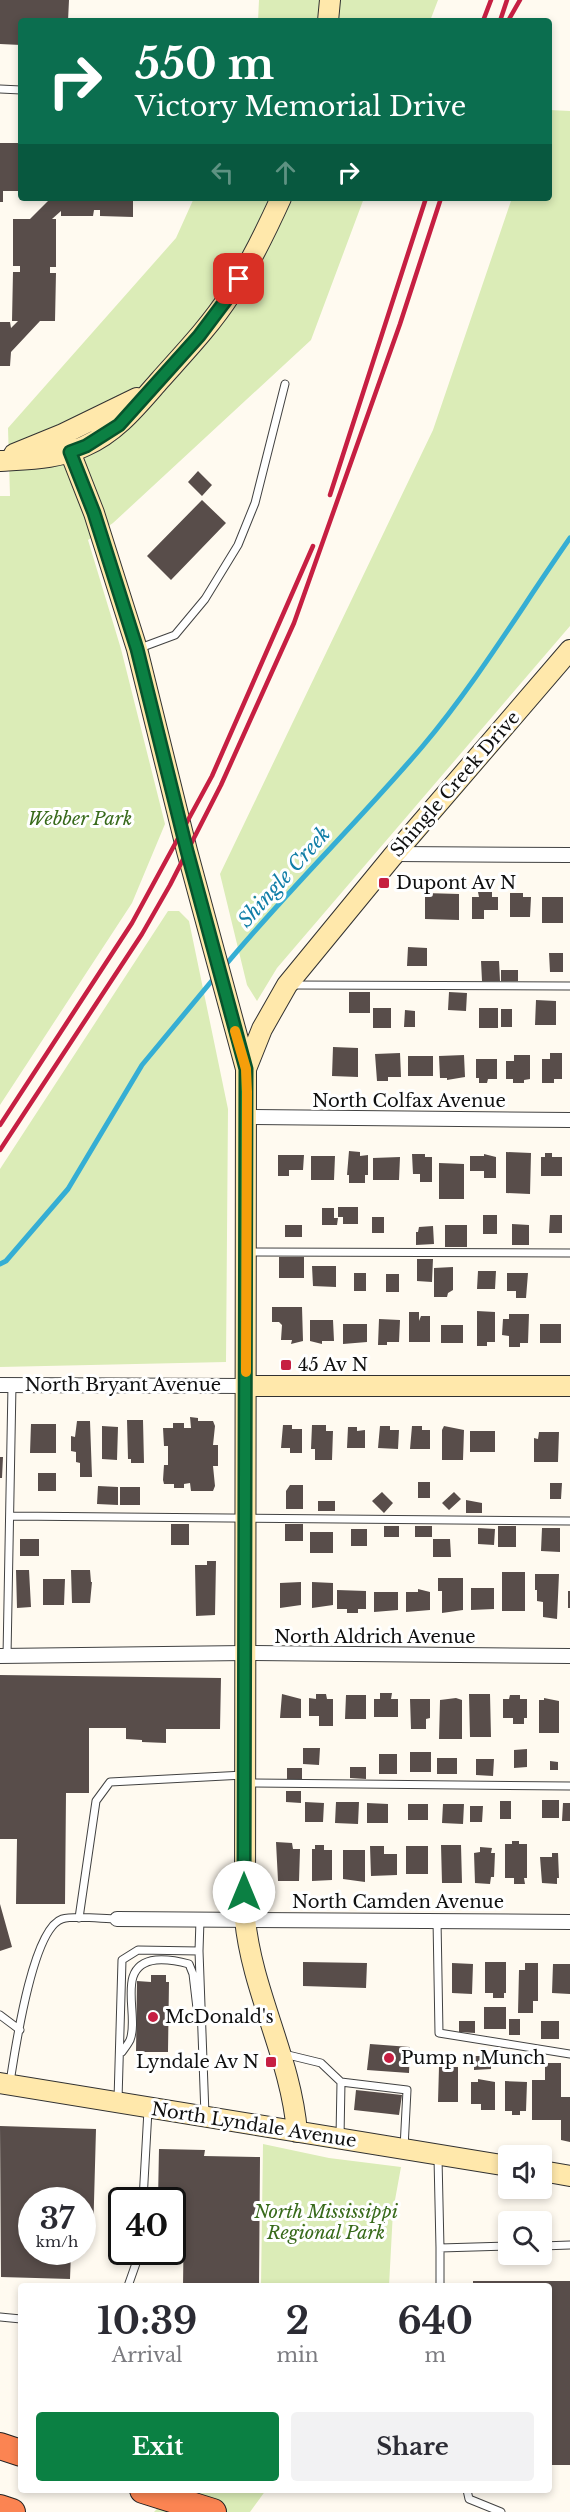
<!DOCTYPE html>
<html lang="en">
<head>
<meta charset="utf-8">
<style>
	body { margin:0; font-family:"Libre Baskerville",serif; background:#f2f2f3; color:#2b2b33; height:100vh; display:flex; flex-direction:column; font-size:22px; white-space:nowrap }
	* { box-sizing:border-box; margin:0 }
	p { font-size:20px; color:#7c7c81 }
	.icon { flex:none; width:33px; height:33px; fill:none; stroke:currentColor; stroke-width:2; stroke-linecap:round; stroke-linejoin:round }
	.map { position:relative; flex:1; overflow:hidden }
	.details { position:absolute; left:18px; top:2283px; width:534px; height:210px; display:flex; flex-direction:column; background:#fff; border-radius:6px; box-shadow:0 3px 9px #0003 }
	.details>* { flex:none }
	.banner { position:absolute; left:18px; top:18px; width:534px; height:183px; border-radius:6px; box-shadow:0 3px 9px #0003; background:#0b6e4f; color:#fff; overflow:hidden }
	.tools { position:absolute; left:498px; top:2145px; display:grid; gap:12px }
	.tools a { display:grid; place-items:center; width:54px; height:54px; border-radius:6px; background:#fff; box-shadow:0 3px 9px #0003; font-size:30px }
	.speed { position:absolute; left:18px; top:2187px; display:flex; gap:12px; font-size:30px; font-weight:700; text-align:center }
	.speed>* { display:grid; place-content:center; width:78px; height:78px; border-radius:50%; background:#fff; box-shadow:0 3px 9px #0003; line-height:1 }
	.speed small { font-size:15px; font-weight:400 }
	.speed .limit { border:3px solid #111; border-radius:9px; background:#fff; color:#111 }
	.pin { position:absolute; display:grid; place-items:center; width:51px; height:51px; color:#fff; margin:-26px; border-radius:12px; box-shadow:0 3px 9px #0006 }
	.me { position:absolute; width:66px; margin:-33px; rotate:0deg; stroke-linejoin:round; filter:drop-shadow(0 0 4px #0008) }
	.turn { display:flex; align-items:center; gap:21px; height:126px; padding:0 18px; font-size:27px }
	.turn .icon { width:78px; height:78px; stroke-width:2.5 }
	.turn b { display:block; font-size:42px; line-height:51px }
	.lanes { display:flex; align-items:center; height:57px; padding:0 18px; background:#0003; justify-content:center; gap:30px; direction:ltr }
	.lanes .off { opacity:.35 }
	.eta { display:flex; justify-content:space-evenly; align-items:center; height:102px; text-align:center }
	.eta b { font-size:36px; font-weight:700; line-height:42px }
	.button { display:flex; gap:12px; margin-top:auto; padding:12px 18px }
	.button a { flex:1; height:69px; border-radius:6px; background:#0b8043; color:#fff; font-size:24px; font-weight:700; line-height:69px; text-align:center }
	.button a+a { background:#f2f2f3; color:#2b2b33 }
	.map>svg:first-child { display:block }
	.green { fill:#dbecb7 }
	.lines { fill:none; stroke-linecap:round; stroke-linejoin:round }
	.stream { stroke:#35aed4; stroke-width:5 }
	.building { fill:#584d4a }
	.lane-casing { stroke:#424242; stroke-width:9 }
	.street-casing { stroke:#424242; stroke-width:16 }
	.secondary-casing { stroke:#313131; stroke-width:22 }
	.highway-casing { stroke:#202020; stroke-width:28 }
	.lane { stroke:#fff; stroke-width:7 }
	.street { stroke:#fff; stroke-width:14 }
	.secondary { stroke:#ffe8ab; stroke-width:20 }
	.highway { stroke:#fb8452; stroke-width:26 }
	.rail { stroke:#c61f42; stroke-width:4.5 }
	.route-casing { stroke:#07532c; stroke-width:15 }
	.route { stroke:#0b8043; stroke-width:10 }
	.slow { stroke:#f59e0b; stroke-width:10 }
	.poi-dot { fill:#c61f42; stroke:#fff; stroke-width:2 }
	.labels { text-anchor:middle; dominant-baseline:central; stroke-width:6; stroke-linejoin:round; paint-order:stroke }
	.street-label { font-size:18px; fill:#0f0f0f; stroke:#fff }
	.park-label { font-size:18px; font-style:italic; fill:#386a1b; stroke:#fff }
	.poi-label { font-size:18px; fill:#0f0f0f; stroke:#fff; text-anchor:start }
	.water-label { font-size:20px; font-style:italic; fill:#117ea7; stroke:#fff }
</style>
</head>
<body>
<div class="map">
<svg width="570" height="2512" viewBox="0 0 570 2512">
	<rect width="100%" height="100%" fill="#fffaf0"/>
	<path class="green" d="M259 0H438L430 21H258Z
		M549 110 570 111V626L277 968 257 1001 247 985 220 874 433 430 512 198H549Z
		M194 198H364L311 340 113 523 88 540 121 649 165 824 132 903 0 1105V496H10L8 428 176 238Z
		M168 911H179L189 921 228 1109 226 1362 0 1367V1169Z
		M263 2144 329 2158 401 2167 393 2211 389 2286H261Z
		M174 2490H266L250 2512H154Z"/>
	<g class="lines">
		<path class="stream" d="M223 968C286 892 357 823 422 747 477 682 521 608 570 538
			M0 1264 6 1261 68 1189 142 1065 215 977"/>
	</g>
	<path class="building" d="M0 0H69L68 21H21V45L0 44Z
		M0 143H21V191H3V202H0Z
		M51 198H136L133 201V217L100 216V210H94L93 216H61V211L52 219H56V267H50V273H56L55 321H40L11 352 10 366H0V322H10L11 328 18 321H12L13 272H20V266H13V219H30Z
		M198 471 212 485 202 496 188 482Z
		M202 500 226 523 171 580 147 556Z
		M478 892H492V897H498V910H484V919H472V897H479Z
		M425 893 459 894V920L425 919Z
		M510 893H523V897H531L530 917H510Z
		M542 897H563V923H542Z
		M408 947 427 948V966H407Z
		M549 953H563V972H550Z
		M481 961H499L500 981H482Z
		M501 970H518V981H501Z
		M349 992H370V1013H349Z
		M449 992 467 993 466 1011 448 1010Z
		M536 1000 556 1001V1025H535Z
		M373 1008H391V1028H373Z
		M479 1008H498V1028H479Z
		M501 1009H512V1027H501Z
		M405 1010 415 1011V1027H404Z
		M333 1047 358 1048V1077L332 1076Z
		M400 1053 401 1077H388V1081H377L375 1054Z
		M550 1053H562V1079H554V1083H542V1059H550Z
		M464 1055 465 1077 447 1080V1078H440L439 1056Z
		M514 1055H530V1079L524 1080V1083H513V1079H506V1061H514Z
		M408 1056H433V1076H408Z
		M476 1059H497V1079H488L487 1083H479V1078H476Z
		M349 1151 360 1152V1156L368 1155V1175H365V1183H349V1175H347Z
		M506 1152 531 1153 530 1194 506 1193Z
		M545 1153H552V1157H562V1176H541V1157H545Z
		M412 1154H425V1157H432V1182H420V1174H413Z
		M484 1154 496 1157V1178H484V1171H470V1156H484Z
		M278 1155H304L303 1170H289V1176H278Z
		M311 1156H335L334 1180H311Z
		M400 1157 399 1180H373V1158Z
		M439 1163 464 1164V1199H439Z
		M338 1207H358V1224H343V1217H338Z
		M322 1208H334V1218H338L337 1225H322Z
		M483 1215H497V1234H483Z
		M550 1215H562V1233H549Z
		M372 1217H384V1233H372Z
		M512 1224 529 1225V1245H512Z
		M285 1225H302V1237H285Z
		M445 1225H467V1247H445Z
		M433 1226 434 1244 416 1245V1232H418L419 1227Z
		M279 1257H304V1278H279Z
		M417 1259H433L432 1282 417 1281Z
		M312 1266H336V1287L313 1286Z
		M453 1267V1290L448 1293 447 1297H434V1268Z
		M478 1271H496L495 1289H477Z
		M354 1273H366V1291H354Z
		M507 1273H528L526 1298H516V1291H507Z
		M386 1274H399V1292H386Z
		M272 1307H302L303 1341 291 1344 292 1340H281L282 1325 279 1322H272Z
		M477 1311 495 1312V1342H487V1346H477Z
		M409 1312H419V1321L421 1316H430V1342H409Z
		M509 1314H529L528 1343H520V1347H509V1336L502 1335 503 1319H509Z
		M379 1319 400 1320 399 1342H387V1345H378Z
		M310 1320H333L334 1341H322V1344L310 1341Z
		M343 1324H367V1342L343 1344Z
		M540 1324H561V1343H540Z
		M441 1325H463V1343H441Z
		M190 1417 198 1418V1421H213L215 1426 213 1445H218V1466H213L215 1486 213 1491H191L190 1483 184 1484V1488H174V1484H164L163 1480 164 1465H168V1446H164L163 1428H173V1423H184V1428H191Z
		M127 1420H143L144 1463H131V1459H128Z
		M77 1421H90L92 1477H80V1463L76 1462V1452L71 1451V1436L75 1437Z
		M31 1424H56V1453H30Z
		M283 1425H292V1429H302V1453H290V1448H281Z
		M312 1425H326V1431H333L332 1460H315V1449H311Z
		M102 1426 118 1427 117 1460 102 1459Z
		M380 1426H390V1430H399L398 1449 378 1448Z
		M412 1426H422V1430H430V1449H410Z
		M444 1426 464 1430 463 1460H442V1430Z
		M348 1427H357V1431L365 1430V1448H347Z
		M470 1431H495V1452H470Z
		M539 1432H559L558 1462H534V1438L538 1439Z
		M0 1457H3L2 1478H0Z
		M38 1473H56V1491H38Z
		M418 1482H430V1498H418Z
		M550 1483H562L561 1499H550Z
		M290 1485H303V1509H286V1491Z
		M98 1486 118 1487V1505L97 1504Z
		M120 1487H140V1505H120Z
		M382 1492 393 1503 384 1513 372 1501Z
		M454 1492 461 1499 449 1510 442 1503Z
		M466 1500 482 1503V1513H466Z
		M318 1501H335V1511H318Z
		M171 1524H189V1545H171Z
		M285 1524H303V1541H285Z
		M384 1526H399V1537H384Z
		M415 1526H432V1537H415Z
		M498 1526H516V1547H498Z
		M478 1528 495 1529 494 1545 478 1544Z
		M542 1528H560V1552L541 1551Z
		M351 1529H367V1546H351Z
		M310 1532H333V1553H310Z
		M20 1539H39V1556H20Z
		M433 1539H450L451 1557H433Z
		M207 1561H216L215 1615 196 1616 195 1565H207Z
		M16 1570H29L31 1607 17 1608Z
		M71 1570H90L91 1582H92L90 1603H72Z
		M502 1572H525V1611H502Z
		M535 1574H559L557 1619 543 1617V1602L537 1601V1590H535Z
		M438 1578H463V1610L442 1613V1591H438Z
		M43 1579H65L64 1605H43Z
		M301 1582V1605L280 1608V1583Z
		M312 1582 333 1583V1605L312 1608Z
		M471 1588H494V1609L471 1610Z
		M418 1589 430 1592V1610L406 1612V1592H418Z
		M337 1590 366 1591V1609H358V1613H347V1609H337Z
		M568 1591H570V1608H568Z
		M374 1592H398V1610L374 1612Z
		M0 1675 221 1678 220 1729H166V1743L142 1742V1740L126 1739V1728H89V1793H66L65 1904H16L17 1839H0Z
		M380 1693H392L391 1699H398V1717H374V1699H380Z
		M282 1694 301 1699V1718H280Z
		M316 1694H326L327 1699H333V1726H319V1716H309V1698L316 1699Z
		M469 1694H490L491 1737H470Z
		M346 1695H366V1719H345Z
		M510 1695H520V1699H527V1718H524V1724H513V1718H503V1699H509Z
		M456 1698 462 1700V1739H439L440 1700Z
		M544 1698 559 1701V1733H539V1700H544Z
		M410 1699H430V1718L426 1719V1729H411Z
		M303 1748H320L319 1765 303 1764Z
		M527 1749V1767L514 1768V1750Z
		M410 1752H431V1772H410Z
		M379 1754H397V1774H379Z
		M437 1758H457V1774H437Z
		M476 1759H494L493 1776 476 1775Z
		M550 1761 558 1762V1770H550Z
		M350 1767H366V1779L350 1778Z
		M287 1768H302V1779H287Z
		M286 1791H301V1803L286 1802Z
		M542 1800H559V1818H542Z
		M500 1801H511V1819H500Z
		M305 1802 324 1803 323 1822H305Z
		M336 1802H359L358 1824 335 1823Z
		M367 1803 388 1804V1823H367Z
		M563 1803H570V1821H562Z
		M408 1804H428V1820H408Z
		M443 1804H464L463 1824 442 1823Z
		M470 1806H483L482 1822H470Z
		M512 1841H519V1844H527V1878H524L525 1884H514V1878H505V1844H512Z
		M276 1842 292 1843 293 1849H300L299 1881H278Z
		M315 1845H324V1850H332V1880L312 1881V1849H315Z
		M441 1845H461L462 1883H442Z
		M370 1846H384V1854H397V1875L371 1876Z
		M406 1846H428V1874H406Z
		M480 1847 492 1848 491 1853H495L494 1877H491L490 1884 475 1883 474 1853 480 1852Z
		M343 1850H365V1882L343 1879Z
		M552 1853H558L559 1878H557V1884L542 1883 540 1857H552Z
		M0 1904 12 1947 0 1951Z
		M303 1962 367 1963 366 1988 303 1986Z
		M485 1962H506V1993H504V1998H493V1993H485Z
		M452 1963 473 1964 472 1994 452 1993Z
		M525 1963H538V2001H533V2013H518L519 1970H525Z
		M553 1964H570V1994L552 1993Z
		M151 1975H166V1982H169L168 2052H136L137 1981 151 1982Z
		M484 2007H506V2029H484Z
		M509 2019H520V2035H509Z
		M459 2021H475V2033L459 2032Z
		M541 2021H559V2039H541Z
		M370 2044 410 2047 409 2073 367 2070Z
		M474 2056H491V2069L474 2070Z
		M545 2063H561V2097H570V2142L561 2140V2120H532V2080H545Z
		M439 2067H458V2102H438Z
		M478 2079 495 2082V2110H481V2104H471V2082H478Z
		M505 2081 527 2082 526 2111H520V2115H512V2111H505Z
		M356 2090 402 2095 399 2115 354 2110Z
		M0 2126 96 2129 93 2238H82V2200H32V2252H71L70 2279 1 2277Z
		M159 2149 205 2150 204 2156 260 2157 259 2286H183L184 2210 172 2209V2200H158Z
		M473 2281H570V2465H549V2286H473Z"/>
	<g class="lines">
		<defs>
			<path id="lane" d="M0 89 21 90
				M140 648 175 635 205 599 238 545 255 503 285 384
				M291 985 570 986
				M249 1252 570 1253
				M10 1516 570 1521
				M7 1656 12 1385
				M247 1783 570 1786
				M79 1918 96 1801 110 1782 244 1775
				M437 1920 439 2033 570 2054
				M199 1951 200 1920
				M0 2015 20 2030
				M122 2052C125 2048 128 2044 130 2040 140 2015 114 1965 156 1960 168 1959 178 1961 189 1964L193 1974 198 2017
				M284 2054 321 2063 341 2082 407 2090 404 2148
				M10 2082C15 2051 32 1929 62 1919 75 1915 103 1919 117 1919
				M118 2100 122 1960 138 1950 199 1951 205 2115
				M340 2137 341 2082
				M438 2158 440 2248 508 2246
				M143 2200 148 2110
				M542 2246 570 2245
				M440 2248V2286
				M128 2286 140 2252
				M0 2317 21 2319
				M467 2490 469 2499 501 2512"/>
			<path id="street" d="M395 854 570 855
				M247 1117 570 1120
				M0 1385 246 1386
				M0 1656 245 1653 570 1656
				M117 1919 570 1922"/>
			<path id="secondary" d="M328 21 330 0
				M63 434 94 513 137 649 187 851 246 1069 245 1919C252 1992 291 2058 297 2132
				M14 454 63 434 137 398
				M0 461C29 459 59 459 85 446 117 432 138 405 160 380 184 353 210 326 230 295 250 264 266 231 281 198
				M246 1069 262 1029 287 985 392 857 570 650
				M246 1386H570
				M0 2083 508 2166
				M542 2171 570 2176"/>
			<path id="highway" d="M0 2446 21 2453
				M143 2490 213 2512
				M0 2508 12 2512"/>
		</defs>
		<use href="#lane" class="lane-casing"/>
		<use href="#street" class="street-casing"/>
		<use href="#secondary" class="secondary-casing"/>
		<use href="#highway" class="highway-casing"/>
		<use href="#lane" class="lane"/>
		<use href="#street" class="street"/>
		<use href="#secondary" class="secondary"/>
		<use href="#highway" class="highway"/>
		<path class="rail" d="M483 21 491 0
			M500 21 507 0
			M508 21 520 0
			M330 495 426 198
			M0 1125 132 923 212 776 313 546
			M0 1150 142 934 170 885 221 785 294 623 400 324 441 198"/>
	</g>
	<g class="lines">
		<defs>
			<path id="route" d="M239 279 229 296 199 336 119 425 86 446 70 452 94 513 137 649 187 851 246 1069 244 1892"/>
		</defs>
		<use href="#route" class="route-casing"/>
		<use href="#route" class="route"/>
		<path class="slow" d="M235 1031 246 1069 247 1092 246 1372"/>
	</g>
	<g class="poi-dot">
		<rect x="378" y="877" width="12" height="12" rx="3"/>
		<rect x="280" y="1359" width="12" height="12" rx="3"/>
		<circle cx="153" cy="2017" r="6"/>
		<circle cx="389" cy="2058" r="6"/>
		<rect x="265" y="2056" width="12" height="12" rx="3"/>
	</g>
	<g class="labels">
		<g class="street-label">
			<text transform="translate(455 784) rotate(-49)">Shingle Creek Drive</text>
			<text x="409" y="1101">North Colfax Avenue</text>
			<text x="123" y="1385">North Bryant Avenue</text>
			<text x="375" y="1637">North Aldrich Avenue</text>
			<text x="398" y="1902">North Camden Avenue</text>
			<text transform="translate(254 2125) rotate(9)">North Lyndale Avenue</text>
		</g>
		<g class="park-label">
			<text x="80" y="819">Webber Park</text>
			<text x="326" y="2212">North Mississippi<tspan x="326" dy="21">Regional Park</tspan></text>
		</g>
		<g class="poi-label">
			<text x="396" y="883">Dupont Av N</text>
			<text x="298" y="1365">45 Av N</text>
			<text x="165" y="2017">McDonald's</text>
			<text x="401" y="2058">Pump n Munch</text>
			<text x="259" y="2062" text-anchor="end">Lyndale Av N</text>
		</g>
		<g class="water-label">
			<text transform="translate(284 877) rotate(-48)">Shingle Creek</text>
		</g>
	</g>
</svg>
<div class="tools">
<a><svg class="icon" aria-label="sound" viewBox="0 0 24 24"><path d="M4 9h4l5-4v14l-5-4H4zM17 9q2 3 0 6"/></svg></a>
<a><svg class="icon" aria-label="search" viewBox="0 0 24 24"><circle cx="10" cy="10" r="6"/><path d="M15 15l6 6"/></svg></a>
</div>
<div class="speed"><div>37<small>km/h</small></div><div class="limit">40</div></div>
<div class="pin" style="left:239px;top:279px;background:#d93025"><svg class="icon" aria-label="arrive" viewBox="0 0 24 24"><path d="M6 21V4h12l-3 4 3 4H6"/></svg></div>
<svg class="me" style="left:244px;top:1892px" viewBox="-20 -20 40 40"><circle r="19" fill="#fff"/><path d="M0-13L10 11 0 6-10 11z" fill="#0b8043"/></svg>
<div class="banner">
<div class="turn"><svg class="icon" aria-label="right" viewBox="0 0 24 24"><path d="M7 20v-9h11M14 6l5 5-5 5"/></svg><div><b>550 m</b>Victory Memorial Drive</div></div>
<div class="lanes"><svg class="icon off" aria-label="left" viewBox="0 0 24 24"><path d="M17 20v-9H6M10 6l-5 5 5 5"/></svg><svg class="icon off" aria-label="ahead" viewBox="0 0 24 24"><path d="M12 20V5M6 11l6-6 6 6"/></svg><svg class="icon" aria-label="right" viewBox="0 0 24 24"><path d="M7 20v-9h11M14 6l5 5-5 5"/></svg></div>
</div>
<section class="details">
<div class="eta">
<div><b>10:39</b><p>Arrival</p></div>
<div><b>2</b><p>min</p></div>
<div><b>640</b><p>m</p></div>
</div>
<div class="button"><a>Exit</a><a>Share</a></div>
</section>
</div>
</body>
</html>
